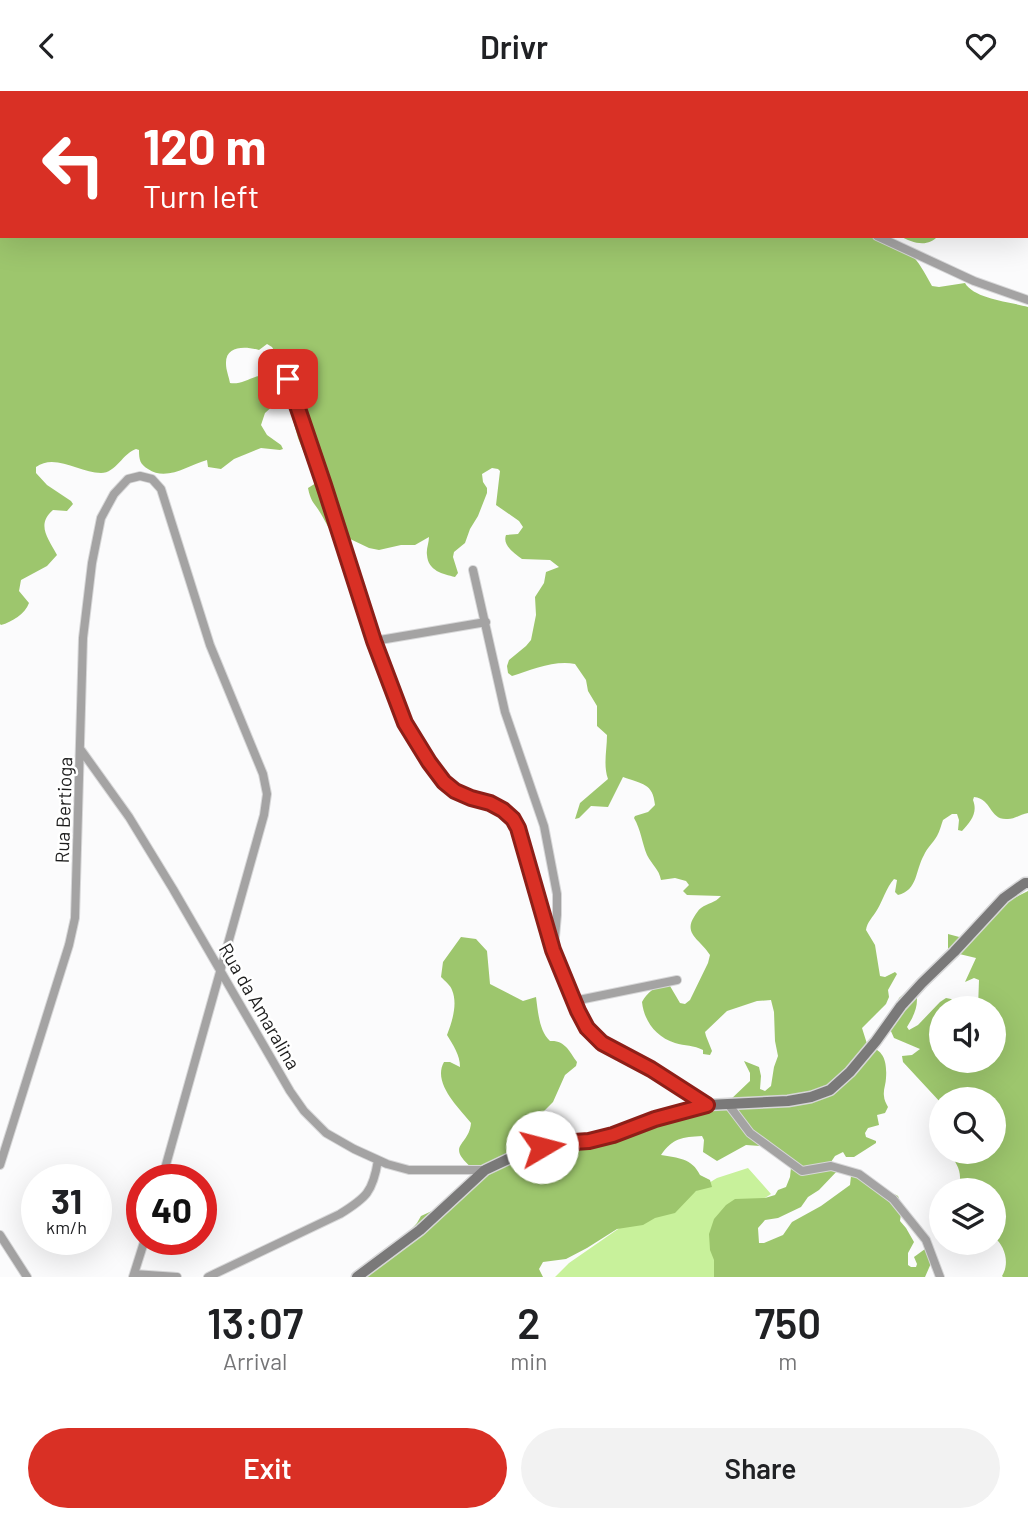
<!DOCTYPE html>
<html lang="en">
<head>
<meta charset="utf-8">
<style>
	body { margin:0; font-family:Barlow,sans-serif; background:#f2f2f2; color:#202124; height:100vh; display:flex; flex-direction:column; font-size:26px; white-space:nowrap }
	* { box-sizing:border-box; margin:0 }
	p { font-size:23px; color:#757577 }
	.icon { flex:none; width:38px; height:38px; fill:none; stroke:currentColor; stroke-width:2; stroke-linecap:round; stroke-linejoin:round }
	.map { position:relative; height:1186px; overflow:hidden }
	.details { display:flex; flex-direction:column; background:#fff; flex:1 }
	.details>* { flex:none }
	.banner { position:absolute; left:0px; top:0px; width:1029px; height:147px; box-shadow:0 7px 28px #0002; background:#d93025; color:#fff; overflow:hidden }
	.tools { position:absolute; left:929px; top:905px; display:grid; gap:14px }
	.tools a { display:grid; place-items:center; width:77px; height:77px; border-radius:50%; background:#fff; box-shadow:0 7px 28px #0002; font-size:35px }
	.speed { position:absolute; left:21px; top:1073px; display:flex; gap:14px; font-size:35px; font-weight:700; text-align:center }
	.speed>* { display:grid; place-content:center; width:91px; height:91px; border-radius:50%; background:#fff; box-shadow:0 7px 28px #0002; line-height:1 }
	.speed small { font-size:18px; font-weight:400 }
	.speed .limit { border:10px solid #d22; background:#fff; color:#111 }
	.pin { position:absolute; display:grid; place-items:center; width:60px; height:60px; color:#fff; margin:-30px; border-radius:14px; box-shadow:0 4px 10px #0006 }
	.me { position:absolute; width:77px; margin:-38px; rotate:82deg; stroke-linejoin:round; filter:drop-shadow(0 0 5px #0008) }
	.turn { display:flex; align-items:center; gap:24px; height:147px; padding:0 28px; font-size:32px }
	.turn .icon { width:91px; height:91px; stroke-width:2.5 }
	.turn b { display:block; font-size:49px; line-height:60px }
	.eta { display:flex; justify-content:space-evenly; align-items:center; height:119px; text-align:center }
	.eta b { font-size:42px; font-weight:600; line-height:49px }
	.primary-button { display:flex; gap:14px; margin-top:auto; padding:14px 28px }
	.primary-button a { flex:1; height:80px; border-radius:42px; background:#d93025; color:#fff; font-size:28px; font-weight:600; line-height:80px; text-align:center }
	.primary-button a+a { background:#f2f2f2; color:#202124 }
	header { display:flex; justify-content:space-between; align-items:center; height:91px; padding:0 28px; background:#fff; font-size:32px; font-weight:600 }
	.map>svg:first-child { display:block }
	.green { fill:#c8f19b }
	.forest { fill:#9dc66d }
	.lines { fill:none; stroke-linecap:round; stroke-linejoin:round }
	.street-casing { stroke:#d7d7d8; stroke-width:10 }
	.secondary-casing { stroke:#d7d7d8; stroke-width:13 }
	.street { stroke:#a4a3a3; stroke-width:8 }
	.secondary { stroke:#7a7979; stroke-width:10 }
	.route-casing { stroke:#8d1f18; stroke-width:18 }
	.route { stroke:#d93025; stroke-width:12 }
	.labels { text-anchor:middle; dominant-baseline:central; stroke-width:5; stroke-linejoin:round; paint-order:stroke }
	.street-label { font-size:19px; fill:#1d1d1d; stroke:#fff }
</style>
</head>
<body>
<header><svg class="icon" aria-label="back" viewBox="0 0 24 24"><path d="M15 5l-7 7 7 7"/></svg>Drivr<svg class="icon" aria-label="heart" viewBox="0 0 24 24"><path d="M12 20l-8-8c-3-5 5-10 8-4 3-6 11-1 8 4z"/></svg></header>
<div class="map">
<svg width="1028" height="1186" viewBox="0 0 1028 1186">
	<rect width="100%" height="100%" fill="#fbfbfc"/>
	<path class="green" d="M748 1077 771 1103 744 1121 733 1186H555L569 1172 631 1129 689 1104 717 1087Z"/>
	<path class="forest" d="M0 0H234L237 2H2V145H881C912 159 916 166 932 195L939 196 965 192C974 208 1011 211 1028 216V722C1020 723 1014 729 1006 728 989 728 992 708 974 706L973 709C978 722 971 730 962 740L958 739 959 729 957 723H952L943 729C941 734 940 740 937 745 933 752 927 757 924 764 915 780 918 799 898 804L895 801 897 789 894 788C886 797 883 809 877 819 873 826 867 831 866 839L875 854 880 885 885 886 895 881 897 883 888 899 889 906 886 913 862 937 868 956C885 958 887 973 886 987 886 993 883 999 884 1005 884 1009 886 1012 888 1016L885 1022 877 1024 879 1034 868 1037 865 1042 866 1046 876 1050V1052L854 1066H846L843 1061 835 1065 831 1071 839 1075V1078L819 1099 808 1106 801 1116 778 1127 765 1129 758 1137 759 1152H764L783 1144 792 1131 821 1115 850 1094 851 1085H856L885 1104 894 1103 898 1105 902 1116 900 1130 906 1137 914 1151 908 1162V1174L911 1176H916L917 1173 914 1166 925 1158 928 1157 932 1170 925 1186H714V1169L710 1159 709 1143 714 1128 726 1114 735 1108 765 1107 775 1104 778 1099 786 1096 790 1086 791 1076 773 1056 746 1054 717 1070 703 1061 704 1049 702 1045C682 1046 673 1047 661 1064 678 1067 692 1067 700 1084L710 1089 712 1096 696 1100 675 1122 655 1127 643 1134 617 1138 587 1157 566 1168 543 1171 539 1178 543 1186H356L393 1159 417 1132 421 1125 447 1113 474 1084 473 1078C444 1053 469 1056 471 1032 459 1017 432 992 444 971H450L460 976C460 964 453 954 447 944 452 931 458 913 452 899 451 895 445 890 441 886L443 871 461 846 476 848 487 860 490 893 523 910 536 906C538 920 539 940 550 950 565 949 569 960 577 971L576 975 565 984 553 1011 543 1021 544 1028 552 1044 562 1049 567 1050 586 1042 613 1041 639 1035 693 1010H729L750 990V982L744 970 759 976 761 985 760 998 765 1000 771 995 774 976 778 965 775 950 774 921 771 909 757 910 727 920 705 941 706 945 712 960 710 964 703 963V959C694 954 685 955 675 952 656 946 644 930 642 911 648 900 657 893 670 895L680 912 685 913 690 909 708 872 710 864C701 849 683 843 694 826 696 823 698 819 701 817 708 812 715 812 721 805L687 804 683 800 689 794 686 790 675 787 661 789C659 778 652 774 647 764 642 752 641 739 634 727L635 725 648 721 655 714C653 692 642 693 623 686L608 716 591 715 579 727 575 728 580 712 608 688C603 674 607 659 607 644L597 635V615L588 600 586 589 575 573C554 569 532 579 512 585L508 582 507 575 509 569 526 555 531 549 536 524 535 506 544 492 546 481 559 476 550 469 522 468C515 462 502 455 506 444L518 443 523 436 519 430 496 414 500 380 498 378 492 377 482 383 483 391 487 397V402L478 425 470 438 465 452 454 461 453 466 458 482 455 486C443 483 428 480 427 464 426 458 429 452 429 446L415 454H401L379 459 369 457 346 446 337 447C328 438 327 433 321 423 314 411 311 412 308 397L316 392 298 347 284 297 279 268 272 256 267 253 259 259C246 255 225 254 226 273 226 279 229 286 230 292 242 294 252 285 264 284 276 293 276 299 275 313L265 322 261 334 267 344 281 354 283 358 280 359 261 357 234 368 221 378 208 376 207 369C188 374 167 391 148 378 140 373 139 369 139 359L136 358C123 362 116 382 101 382 80 382 55 362 36 376V382L47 394 71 410 73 413 67 420 53 419C36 434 48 447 57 464L47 475 21 489 19 500 29 512C25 523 12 531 1 534L0 533Z
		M332 0H437V2H331Z
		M486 0H722L723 2H486Z
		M736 0H1028V86L1027 2H737Z
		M900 145H938C928 157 912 152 900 145Z
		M1028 800V1186H1003L1002 1185C1010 1172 1005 1155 994 1146V1099H957C964 1084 958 1073 948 1061L994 1060V1008H942L941 1012 903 971 902 965 912 964 920 958 894 947 890 938 899 907 911 897 916 899C919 914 915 923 907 936L909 939 918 934 940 911 946 907 951 908 963 917H942V970H994V917H978L979 889 974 887 965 891 976 867 951 861 948 857V843L963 847H972L1010 809Z
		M941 1021H942L941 1051 937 1046 931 1028 934 1022Z"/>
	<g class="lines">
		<defs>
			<path id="street" d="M258 0 261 2
				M736 0 737 2
				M283 2 285 1
				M447 2V0
				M1027 138H1028
				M877 145 974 190 1028 209
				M288 288 324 394 374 550 405 632 429 671 444 690 455 700 471 707 490 712 503 719 513 728 518 737 553 859 578 920 587 938 602 952 651 978 707 1014
				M473 479 505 621 544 735 557 803V824L554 857
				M374 550 486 531
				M81 659 129 726 173 798 290 1000 304 1020 326 1042 354 1058 387 1073 409 1079H485
				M574 910 677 889
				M728 1013 750 1042 802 1080 831 1075 859 1083 893 1108 926 1149 940 1186
				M0 1074 69 854 75 827 83 547 92 472 101 427 114 403 128 388 140 385 152 388 161 398 210 554 263 683 267 703 264 724 162 1088
				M0 1144 27 1186
				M134 1183 177 1186
				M133 1186 145 1148
				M208 1186 340 1123C366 1107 373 1101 378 1069"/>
			<path id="secondary" d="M357 1186 420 1139 485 1079 525 1060 559 1051 589 1050 613 1044 655 1029 707 1014 788 1010 811 1006 830 999 850 981 876 950 901 915 922 892 954 861 1004 807 1025 792H1028"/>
		</defs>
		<use href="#street" class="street-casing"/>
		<use href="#secondary" class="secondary-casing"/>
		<use href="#street" class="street"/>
		<use href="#secondary" class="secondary"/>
	</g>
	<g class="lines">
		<defs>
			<path id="route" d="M288 288 324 394 374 550 405 632 429 671 444 691 455 700 471 707 490 712 503 719 513 728 518 737 553 859 578 920 587 937 602 952 651 978 707 1014 655 1028 613 1044 589 1050 559 1052 542 1056"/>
		</defs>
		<use href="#route" class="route-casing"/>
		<use href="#route" class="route"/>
	</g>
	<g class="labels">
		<g class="street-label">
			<text transform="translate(63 719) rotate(-88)">Rua Bertioga</text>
			<text transform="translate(260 915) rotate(60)">Rua da Amaralina</text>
		</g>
	</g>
</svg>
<div class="tools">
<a><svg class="icon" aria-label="sound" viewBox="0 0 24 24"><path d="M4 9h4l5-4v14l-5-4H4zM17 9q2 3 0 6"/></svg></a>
<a><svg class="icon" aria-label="search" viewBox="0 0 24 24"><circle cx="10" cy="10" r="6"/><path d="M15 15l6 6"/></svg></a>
<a><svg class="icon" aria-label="layers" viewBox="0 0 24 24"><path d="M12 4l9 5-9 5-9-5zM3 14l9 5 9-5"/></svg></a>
</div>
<div class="speed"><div>31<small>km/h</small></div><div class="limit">40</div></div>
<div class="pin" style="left:288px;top:288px;background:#d93025"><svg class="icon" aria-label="arrive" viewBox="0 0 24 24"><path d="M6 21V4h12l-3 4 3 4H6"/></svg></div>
<svg class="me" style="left:542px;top:1056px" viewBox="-20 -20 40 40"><circle r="19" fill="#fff"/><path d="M0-13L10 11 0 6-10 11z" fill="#d93025"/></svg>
<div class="banner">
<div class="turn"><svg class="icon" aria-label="left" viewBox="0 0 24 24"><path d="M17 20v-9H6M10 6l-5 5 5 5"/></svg><div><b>120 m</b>Turn left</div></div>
</div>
</div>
<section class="details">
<div class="eta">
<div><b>13:07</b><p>Arrival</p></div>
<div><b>2</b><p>min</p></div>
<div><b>750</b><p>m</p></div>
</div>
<div class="primary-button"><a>Exit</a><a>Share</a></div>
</section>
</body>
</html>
